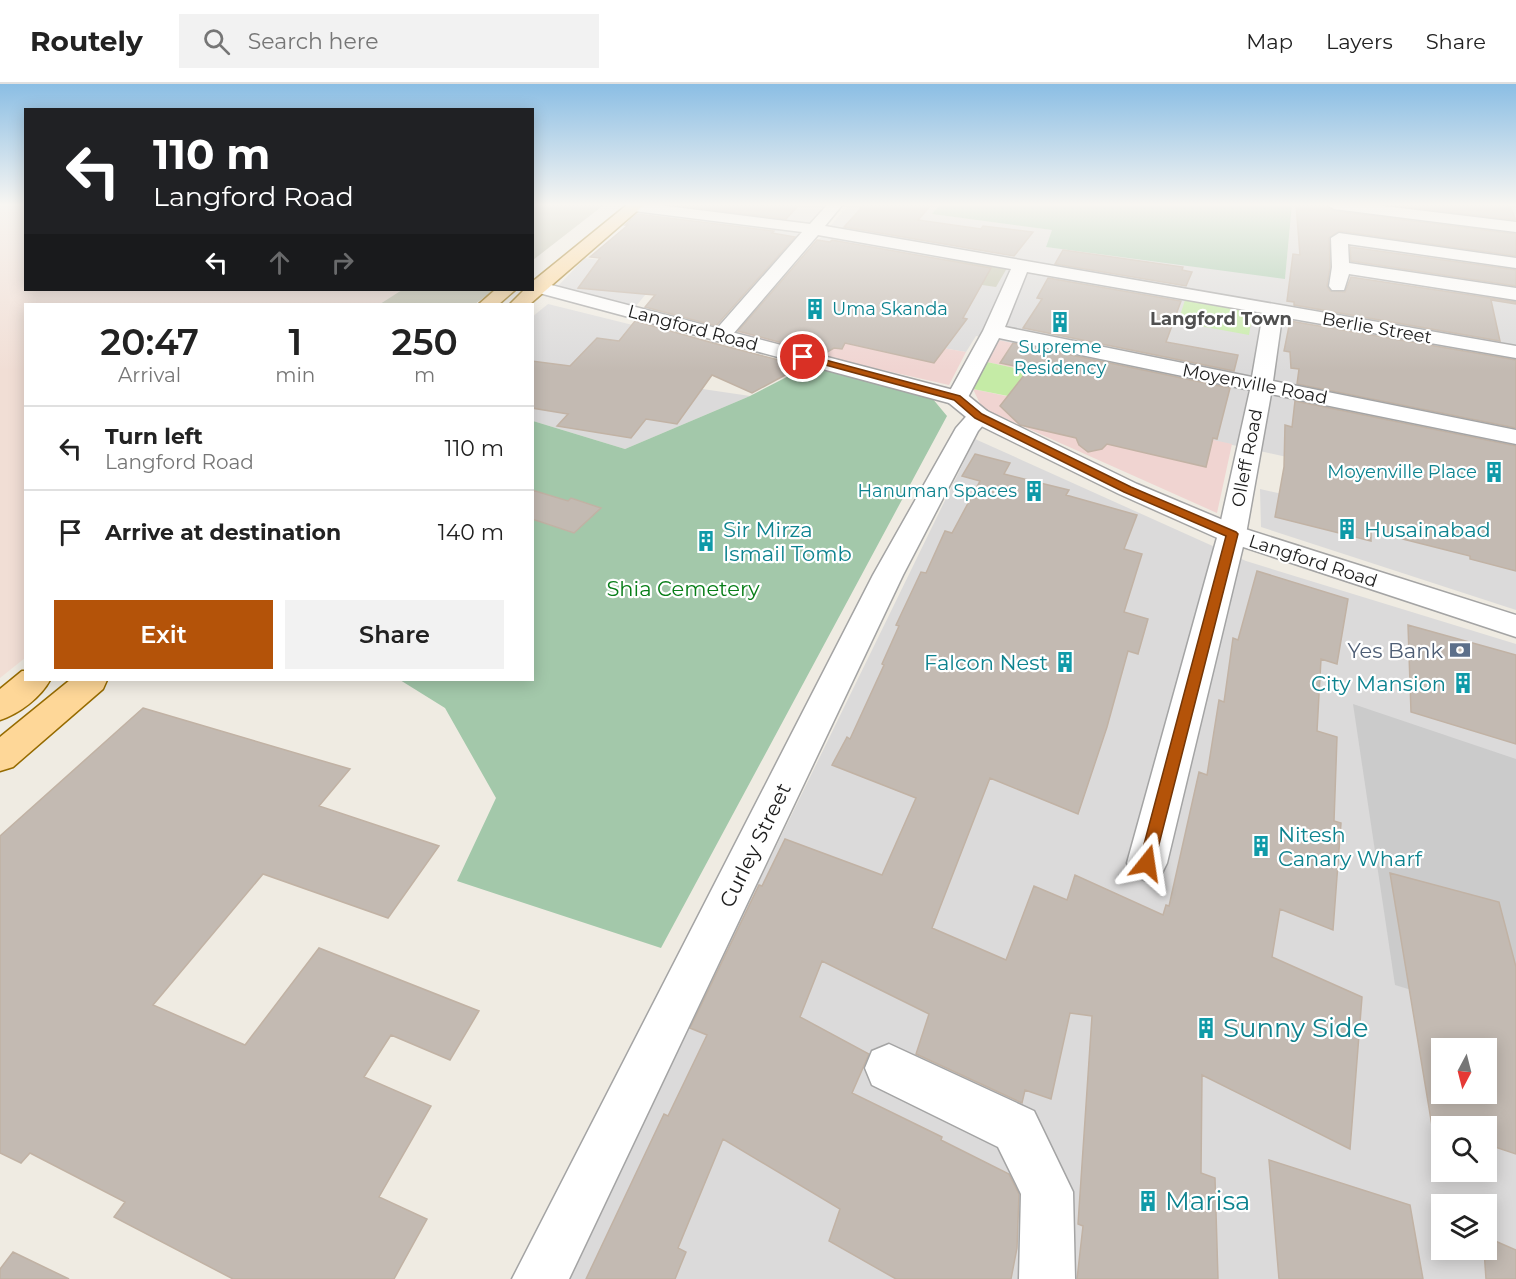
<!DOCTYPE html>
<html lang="en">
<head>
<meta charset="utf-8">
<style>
	body { margin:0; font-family:Montserrat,sans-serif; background:#f2f2f2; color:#222; height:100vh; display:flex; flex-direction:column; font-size:22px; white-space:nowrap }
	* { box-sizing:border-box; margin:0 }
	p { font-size:20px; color:#767676 }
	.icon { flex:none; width:33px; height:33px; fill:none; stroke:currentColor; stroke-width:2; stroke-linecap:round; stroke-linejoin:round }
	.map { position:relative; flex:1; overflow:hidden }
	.sheet { position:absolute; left:24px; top:219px; width:510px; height:378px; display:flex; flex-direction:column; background:#fff; border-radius:0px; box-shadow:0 3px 15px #0003 }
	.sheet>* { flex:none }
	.top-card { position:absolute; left:24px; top:24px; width:510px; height:183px; border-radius:0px; box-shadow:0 3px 15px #0003; background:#202124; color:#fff; overflow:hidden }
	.needle { width:39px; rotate:187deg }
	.buttons { position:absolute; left:1431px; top:954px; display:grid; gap:12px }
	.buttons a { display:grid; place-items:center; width:66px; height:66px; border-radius:0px; background:#fff; box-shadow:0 3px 15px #0003; font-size:30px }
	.pin { position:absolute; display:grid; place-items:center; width:51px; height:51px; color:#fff; margin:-26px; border:3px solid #fff; border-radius:50%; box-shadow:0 2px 6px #0007 }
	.me { position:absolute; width:66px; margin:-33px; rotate:15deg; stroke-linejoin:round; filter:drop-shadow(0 0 4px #0008) }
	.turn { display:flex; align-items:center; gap:21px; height:126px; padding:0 30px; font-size:27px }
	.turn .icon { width:78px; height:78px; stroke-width:2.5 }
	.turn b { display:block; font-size:42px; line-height:51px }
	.lanes { display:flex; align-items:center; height:57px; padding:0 30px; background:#0003; justify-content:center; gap:30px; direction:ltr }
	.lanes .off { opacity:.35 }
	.eta { display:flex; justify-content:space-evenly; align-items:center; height:102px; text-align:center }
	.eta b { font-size:36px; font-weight:600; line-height:42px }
	.button { display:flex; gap:12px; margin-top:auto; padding:12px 30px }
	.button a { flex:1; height:69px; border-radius:0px; background:#b45309; color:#fff; font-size:24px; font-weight:600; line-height:69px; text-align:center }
	.button a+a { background:#f2f2f2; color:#222 }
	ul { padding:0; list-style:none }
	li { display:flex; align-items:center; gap:18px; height:84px; padding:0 30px; border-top:2px solid #e0e0e0 }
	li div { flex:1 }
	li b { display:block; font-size:22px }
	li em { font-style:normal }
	header { display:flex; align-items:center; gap:36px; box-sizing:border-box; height:84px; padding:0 30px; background:#fff; border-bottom:2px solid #e0e0e0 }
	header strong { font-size:28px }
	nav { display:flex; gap:33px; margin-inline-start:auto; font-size:21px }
	.search { width:420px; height:54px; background:#f2f2f2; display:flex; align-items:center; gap:15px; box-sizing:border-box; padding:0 21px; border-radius:0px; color:#767676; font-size:22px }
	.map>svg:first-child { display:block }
	.residential { fill:#dbdada; fill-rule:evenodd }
	.commercial { fill:#f0d4d1 }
	.religious { fill:#cbcbcb }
	.military { fill:#f1ded5 }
	.construction { fill:#c2c3ae }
	.grass { fill:#c5eba6 }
	.cemetery { fill:#a3c8aa }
	.building { fill:#c3bab2; stroke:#c1b2a4; stroke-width:1.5; fill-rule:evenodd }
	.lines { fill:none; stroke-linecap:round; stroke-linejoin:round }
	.minor-casing { stroke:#a4a4a4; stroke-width:3 }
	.tertiary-casing { stroke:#a4a4a4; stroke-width:3 }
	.primary-casing { stroke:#966b00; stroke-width:3 }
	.minor { fill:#fff; fill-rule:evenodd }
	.tertiary { fill:#fff; fill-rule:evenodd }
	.primary { fill:#fed798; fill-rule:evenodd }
	.route { fill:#b45309; stroke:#753606; stroke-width:1.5 }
	.labels { text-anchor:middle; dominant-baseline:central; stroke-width:4.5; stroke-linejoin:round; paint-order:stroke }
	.far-culture-label { font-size:18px; fill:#0d838f; stroke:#fff; text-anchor:end }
	.far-neighbourhood-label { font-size:18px; font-weight:bold; fill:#505050; stroke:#fff }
	.far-street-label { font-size:18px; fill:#1d1d1d; stroke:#fff }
	.culture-label { font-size:21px; fill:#0d838f; stroke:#fff; text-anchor:start }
	.park-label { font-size:21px; fill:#087e18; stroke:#fff }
	.service-label { font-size:21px; fill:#4e5e75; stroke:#fff; text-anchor:end }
	.street-label { font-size:21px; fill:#1d1d1d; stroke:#fff }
	.near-culture-label { font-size:26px; fill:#0d838f; stroke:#fff; text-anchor:start }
</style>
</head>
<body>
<header>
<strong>Routely</strong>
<div class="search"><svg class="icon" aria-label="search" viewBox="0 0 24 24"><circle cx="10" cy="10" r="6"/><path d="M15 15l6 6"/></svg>Search here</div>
<nav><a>Map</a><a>Layers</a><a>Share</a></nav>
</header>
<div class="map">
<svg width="1516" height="1195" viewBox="0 0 1516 1195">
	<rect width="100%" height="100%" fill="#efebe2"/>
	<path class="residential" d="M726 120H830L767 190 674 176 636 222 558 202 585 174 629 180 662 174Z
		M849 120H940L932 130 1053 146 1047 163 1285 194 1292 120H1516V526L1261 443 1260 405 1378 431 1377 393 1133 339 1084 274 976 252 966 268 754 232Z
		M548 220 669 250 662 299 750 312 625 365 533 337 532 233Z
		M975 355 1246 477 1516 560V1195H565ZM1442 964H1486V1010H1442ZM1442 1042H1486V1088H1442ZM1442 1120H1486V1166H1442Z"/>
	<path class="commercial" d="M754 232 966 268 949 301 736 253Z
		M998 256 1085 274 1073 297 987 278Z
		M973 305 1232 360 1217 429 982 324Z"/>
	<path class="religious" d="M1353 620 1516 675V938L1395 901Z"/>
	<path class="military" d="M0 120H25L26 206H402L380 220H26L25 574 0 594Z"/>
	<path class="construction" d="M532 120H605L533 176Z
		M947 175 1007 184 996 203 934 194Z
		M402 206H494L475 220H380Z"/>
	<path class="grass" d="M1185 216 1253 227 1249 251 1178 238Z
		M987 278 1073 297 1064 323 973 305Z"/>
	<path class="cemetery" d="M940 120H1292L1285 195 1046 163 1052 146 932 130Z
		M810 281 932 314 947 332 661 864 457 797 496 714 445 624 400 596H532L533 337 625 365 750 312Z"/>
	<path class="building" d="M665 120H800L786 135Z
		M865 120H932L918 136 981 145 983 142 1033 148 1014 172 844 143Z
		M1296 120H1324L1334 127 1516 150V172L1339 147 1329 154 1330 183 1327 202 1330 207 1345 208 1351 193 1516 218V220L1491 216 1500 257 1294 221V218L1287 217 1293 170 1300 171Z
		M1382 120H1509L1516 136Z
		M637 130 774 147 772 149 795 153 716 242 645 223 655 211 578 204 600 174 590 173 628 141H625Z
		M817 156 830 158 832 156 991 184 963 234 967 235 934 279 845 259 842 265 834 264 824 270 738 247Z
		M1350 163 1516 186V202L1351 177Z
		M1063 166 1183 183 1182 186 1192 188 1186 202 1055 180Z
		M1048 194 1181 217 1166 258 1238 271 1234 287 1023 244 1042 215 1037 214Z
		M635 237 713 259 802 282 752 309 712 291 677 340 646 335 631 354 557 342 568 330 532 324V277L570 282 597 254 619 257Z
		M1290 237 1516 276V344L1297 300 1299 285 1291 284 1290 268 1284 267Z
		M1013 259 1230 304 1217 355 1213 354 1206 383 1107 360 1102 365 1088 368 1079 361 1076 354 1020 341 1000 322 1029 285 1000 279Z
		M1295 317 1516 362V487L1470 475V472L1371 447V457L1275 433 1284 383 1285 341 1292 343Z
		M975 370 1010 379 1004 390 1069 406 1066 411 1137 431 1124 465 1142 470 1124 528 1148 535 1138 570 1128 567 1107 643 1078 730 990 694 932 844 1006 876 1034 802 1067 816 1075 791 1163 831 1166 821 1169 822 1199 688 1207 691 1219 616 1224 618 1233 554 1238 556 1257 487 1348 515 1337 580 1321 575 1317 647 1337 653 1334 737 1341 739 1333 846 1280 825 1272 873 1362 913 1350 1065 1202 991 1201 1089 1215 1094 1218 1195H1077L1083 1142 1078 1140 1092 932 1070 929 1051 1015 1025 1006 1022 1019 916 970 929 930 822 877 800 933 869 970 852 1009 942 1053 941 1056 1009 1090 1019 1110 1017 1164 1011 1195H896L829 1157 840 1125 723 1055 678 1164 686 1168 675 1195H586L664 1030 668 1032 707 951 690 944 759 801 762 802 785 755 882 791 916 714 832 681 847 653 850 655 884 581 882 580 899 542 896 541 921 488 926 489 945 447 952 449 980 397 962 392Z
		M532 406 568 417 571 414 601 424 574 449 532 435Z
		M1408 541 1516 571V660L1411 628Z
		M143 624 350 685 319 722 439 762 388 834 263 790 153 921 245 961 319 864 479 927 450 976 391 951 364 993 431 1022 379 1113 427 1135 394 1195H233L114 1133 125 1118 30 1069 21 1079 0 1069V752Z
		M1390 789 1499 818 1516 883V1070L1486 1060V1042H1442V1045L1432 1042ZM1442 964H1486V1010H1442Z
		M1269 1076 1410 1121 1423 1195H1279Z
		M1486 1153 1516 1166V1195H1486L1484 1166H1486Z
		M13 1168 69 1195H0V1185Z"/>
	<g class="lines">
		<defs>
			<path id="minor" d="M628 120H651L810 140 828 120H843L825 142 1516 262V274L1282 233 1273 297 1516 346V360L1271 310 1246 450 1167 779 1161 791 1147 797 1133 791 1127 779 1218 450 1250 306 999 254 965 319 957 321 949 319 946 314 983 247 1011 185 818 151 727 257H713L710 253 713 249 802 148 634 127 629 125 626 122ZM1027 188 1263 229 1252 293 1005 243Z
				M1326 120H1367L1516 138V148L1334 125Z
				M1339 149 1516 174V184L1348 160 1349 179 1516 204V216L1349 190 1344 206H1332L1329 202 1332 183 1331 154Z
				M979 325 987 327 991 332 978 347 903 491 569 1195H512L873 491 956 344 971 327Z
				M889 960 1034 1027 1073 1108 1075 1195H1019L1021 1110 998 1063 872 1001 865 984 872 967Z"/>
			<path id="tertiary" d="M532 196 965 309 987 327 1137 400 1242 444 1516 531V553L1222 456 1119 410 971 337 949 319 528 206H532Z"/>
			<path id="primary" d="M628 120H645L530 220H510L524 206H532V198Z
				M495 206H515L499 220H479Z
				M22 587H26V596H50C41 613 19 630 0 636V605Z
				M70 596H107L103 605 13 683 0 687V653Z"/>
		</defs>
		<use href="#minor" class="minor-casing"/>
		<use href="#tertiary" class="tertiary-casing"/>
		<use href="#primary" class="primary-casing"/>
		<use href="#minor" class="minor"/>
		<use href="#tertiary" class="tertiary"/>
		<use href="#primary" class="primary"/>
	</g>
	<linearGradient id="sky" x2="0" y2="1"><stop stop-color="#8bbee4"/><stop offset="0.42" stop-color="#f8f6f2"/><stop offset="1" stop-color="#f8f6f2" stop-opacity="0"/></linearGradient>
	<rect width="1516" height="287" fill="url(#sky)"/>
	<path class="route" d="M803 270 960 312 982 330 1131 403 1236 448 1238 450 1153 784 1147 786 1141 784 1139 779 1226 452 1124 408 975 334 954 316 800 274 799 273Z"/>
	<defs>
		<symbol id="building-bare" viewBox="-9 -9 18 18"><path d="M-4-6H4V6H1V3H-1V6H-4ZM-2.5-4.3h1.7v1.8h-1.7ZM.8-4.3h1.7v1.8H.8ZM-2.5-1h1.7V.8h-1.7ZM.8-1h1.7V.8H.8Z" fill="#0f9aa8" stroke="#fff" stroke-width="2.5" paint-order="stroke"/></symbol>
		<symbol id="bank-bare" viewBox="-9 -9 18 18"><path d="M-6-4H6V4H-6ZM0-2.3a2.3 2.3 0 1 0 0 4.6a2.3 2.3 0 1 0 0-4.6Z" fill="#5c6f8a" stroke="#fff" stroke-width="2.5" paint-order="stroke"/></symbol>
	</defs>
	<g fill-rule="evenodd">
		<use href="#building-bare" x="800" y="210" width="30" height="30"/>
		<use href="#building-bare" x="1045" y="223" width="30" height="30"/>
		<use href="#building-bare" x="1479" y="373" width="30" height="30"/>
		<use href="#building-bare" x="1019" y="392" width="30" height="30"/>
		<use href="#building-bare" x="1332" y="430" width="30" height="30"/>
		<use href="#building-bare" x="691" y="442" width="30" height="30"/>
		<use href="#bank-bare" x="1445" y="551" width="30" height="30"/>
		<use href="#building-bare" x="1050" y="563" width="30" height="30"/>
		<use href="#building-bare" x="1448" y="584" width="30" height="30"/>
		<use href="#building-bare" x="1246" y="747" width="30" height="30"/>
		<use href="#building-bare" x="1191" y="929" width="30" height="30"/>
		<use href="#building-bare" x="1133" y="1102" width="30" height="30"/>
	</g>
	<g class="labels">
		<g class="far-culture-label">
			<text x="832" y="225" text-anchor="start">Uma Skanda</text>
			<text x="1060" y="263" text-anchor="middle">Supreme<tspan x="1060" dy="21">Residency</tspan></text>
			<text x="1477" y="388">Moyenville Place</text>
			<text x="1017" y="407">Hanuman Spaces</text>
		</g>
		<g class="far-neighbourhood-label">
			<text x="1221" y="235">Langford Town</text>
		</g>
		<g class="far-street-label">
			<text transform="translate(693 244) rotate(15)">Langford Road</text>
			<text transform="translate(1377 244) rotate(10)">Berlie Street</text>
			<text transform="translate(1255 300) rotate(11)">Moyenville Road</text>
			<text transform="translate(1247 374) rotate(-79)">Olleff Road</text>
			<text transform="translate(1313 477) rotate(18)">Langford Road</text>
		</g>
		<g class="culture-label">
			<text x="723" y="445">Sir Mirza<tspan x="723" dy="24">Ismail Tomb</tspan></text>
			<text x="1364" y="445">Husainabad</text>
			<text x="1048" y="578" text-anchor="end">Falcon Nest</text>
			<text x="1446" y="599" text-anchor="end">City Mansion</text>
			<text x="1278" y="750">Nitesh<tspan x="1278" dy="24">Canary Wharf</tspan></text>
		</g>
		<g class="park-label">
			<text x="683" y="504">Shia Cemetery</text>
		</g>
		<g class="service-label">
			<text x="1443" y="566">Yes Bank</text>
		</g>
		<g class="street-label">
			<text transform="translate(755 761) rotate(-64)">Curley Street</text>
		</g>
		<g class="near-culture-label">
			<text x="1223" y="944">Sunny Side</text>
			<text x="1165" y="1117">Marisa</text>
		</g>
	</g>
</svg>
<div class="buttons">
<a><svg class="needle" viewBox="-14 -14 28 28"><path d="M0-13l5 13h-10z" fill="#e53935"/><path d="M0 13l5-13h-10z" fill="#767676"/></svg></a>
<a><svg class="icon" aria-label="search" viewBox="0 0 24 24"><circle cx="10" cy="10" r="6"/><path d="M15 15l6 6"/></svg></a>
<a><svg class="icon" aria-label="layers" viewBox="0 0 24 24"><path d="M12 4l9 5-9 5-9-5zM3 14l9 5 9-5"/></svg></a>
</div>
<div class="pin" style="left:803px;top:273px;background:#d93025"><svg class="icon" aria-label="arrive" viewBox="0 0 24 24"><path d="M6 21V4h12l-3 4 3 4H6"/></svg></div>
<svg class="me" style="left:1147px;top:779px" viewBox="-20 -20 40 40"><path d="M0-17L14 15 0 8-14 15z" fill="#b45309" stroke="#fff" stroke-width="4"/></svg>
<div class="top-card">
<div class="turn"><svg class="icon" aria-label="left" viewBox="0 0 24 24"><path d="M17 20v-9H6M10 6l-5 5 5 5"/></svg><div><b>110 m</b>Langford Road</div></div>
<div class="lanes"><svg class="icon" aria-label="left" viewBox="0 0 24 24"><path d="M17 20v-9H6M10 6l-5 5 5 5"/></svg><svg class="icon off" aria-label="ahead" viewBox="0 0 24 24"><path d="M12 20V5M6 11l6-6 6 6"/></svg><svg class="icon off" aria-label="right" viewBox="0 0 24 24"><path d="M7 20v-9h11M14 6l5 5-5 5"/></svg></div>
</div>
<section class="sheet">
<div class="eta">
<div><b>20:47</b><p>Arrival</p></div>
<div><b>1</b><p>min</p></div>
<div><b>250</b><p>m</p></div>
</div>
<ul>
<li><svg class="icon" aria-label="left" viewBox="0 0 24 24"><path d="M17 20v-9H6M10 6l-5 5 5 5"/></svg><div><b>Turn left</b><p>Langford Road</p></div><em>110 m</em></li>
<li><svg class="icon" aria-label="arrive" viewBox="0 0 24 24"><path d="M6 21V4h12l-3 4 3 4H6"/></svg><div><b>Arrive at destination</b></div><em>140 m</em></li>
</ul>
<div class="button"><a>Exit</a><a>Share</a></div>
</section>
</div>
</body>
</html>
